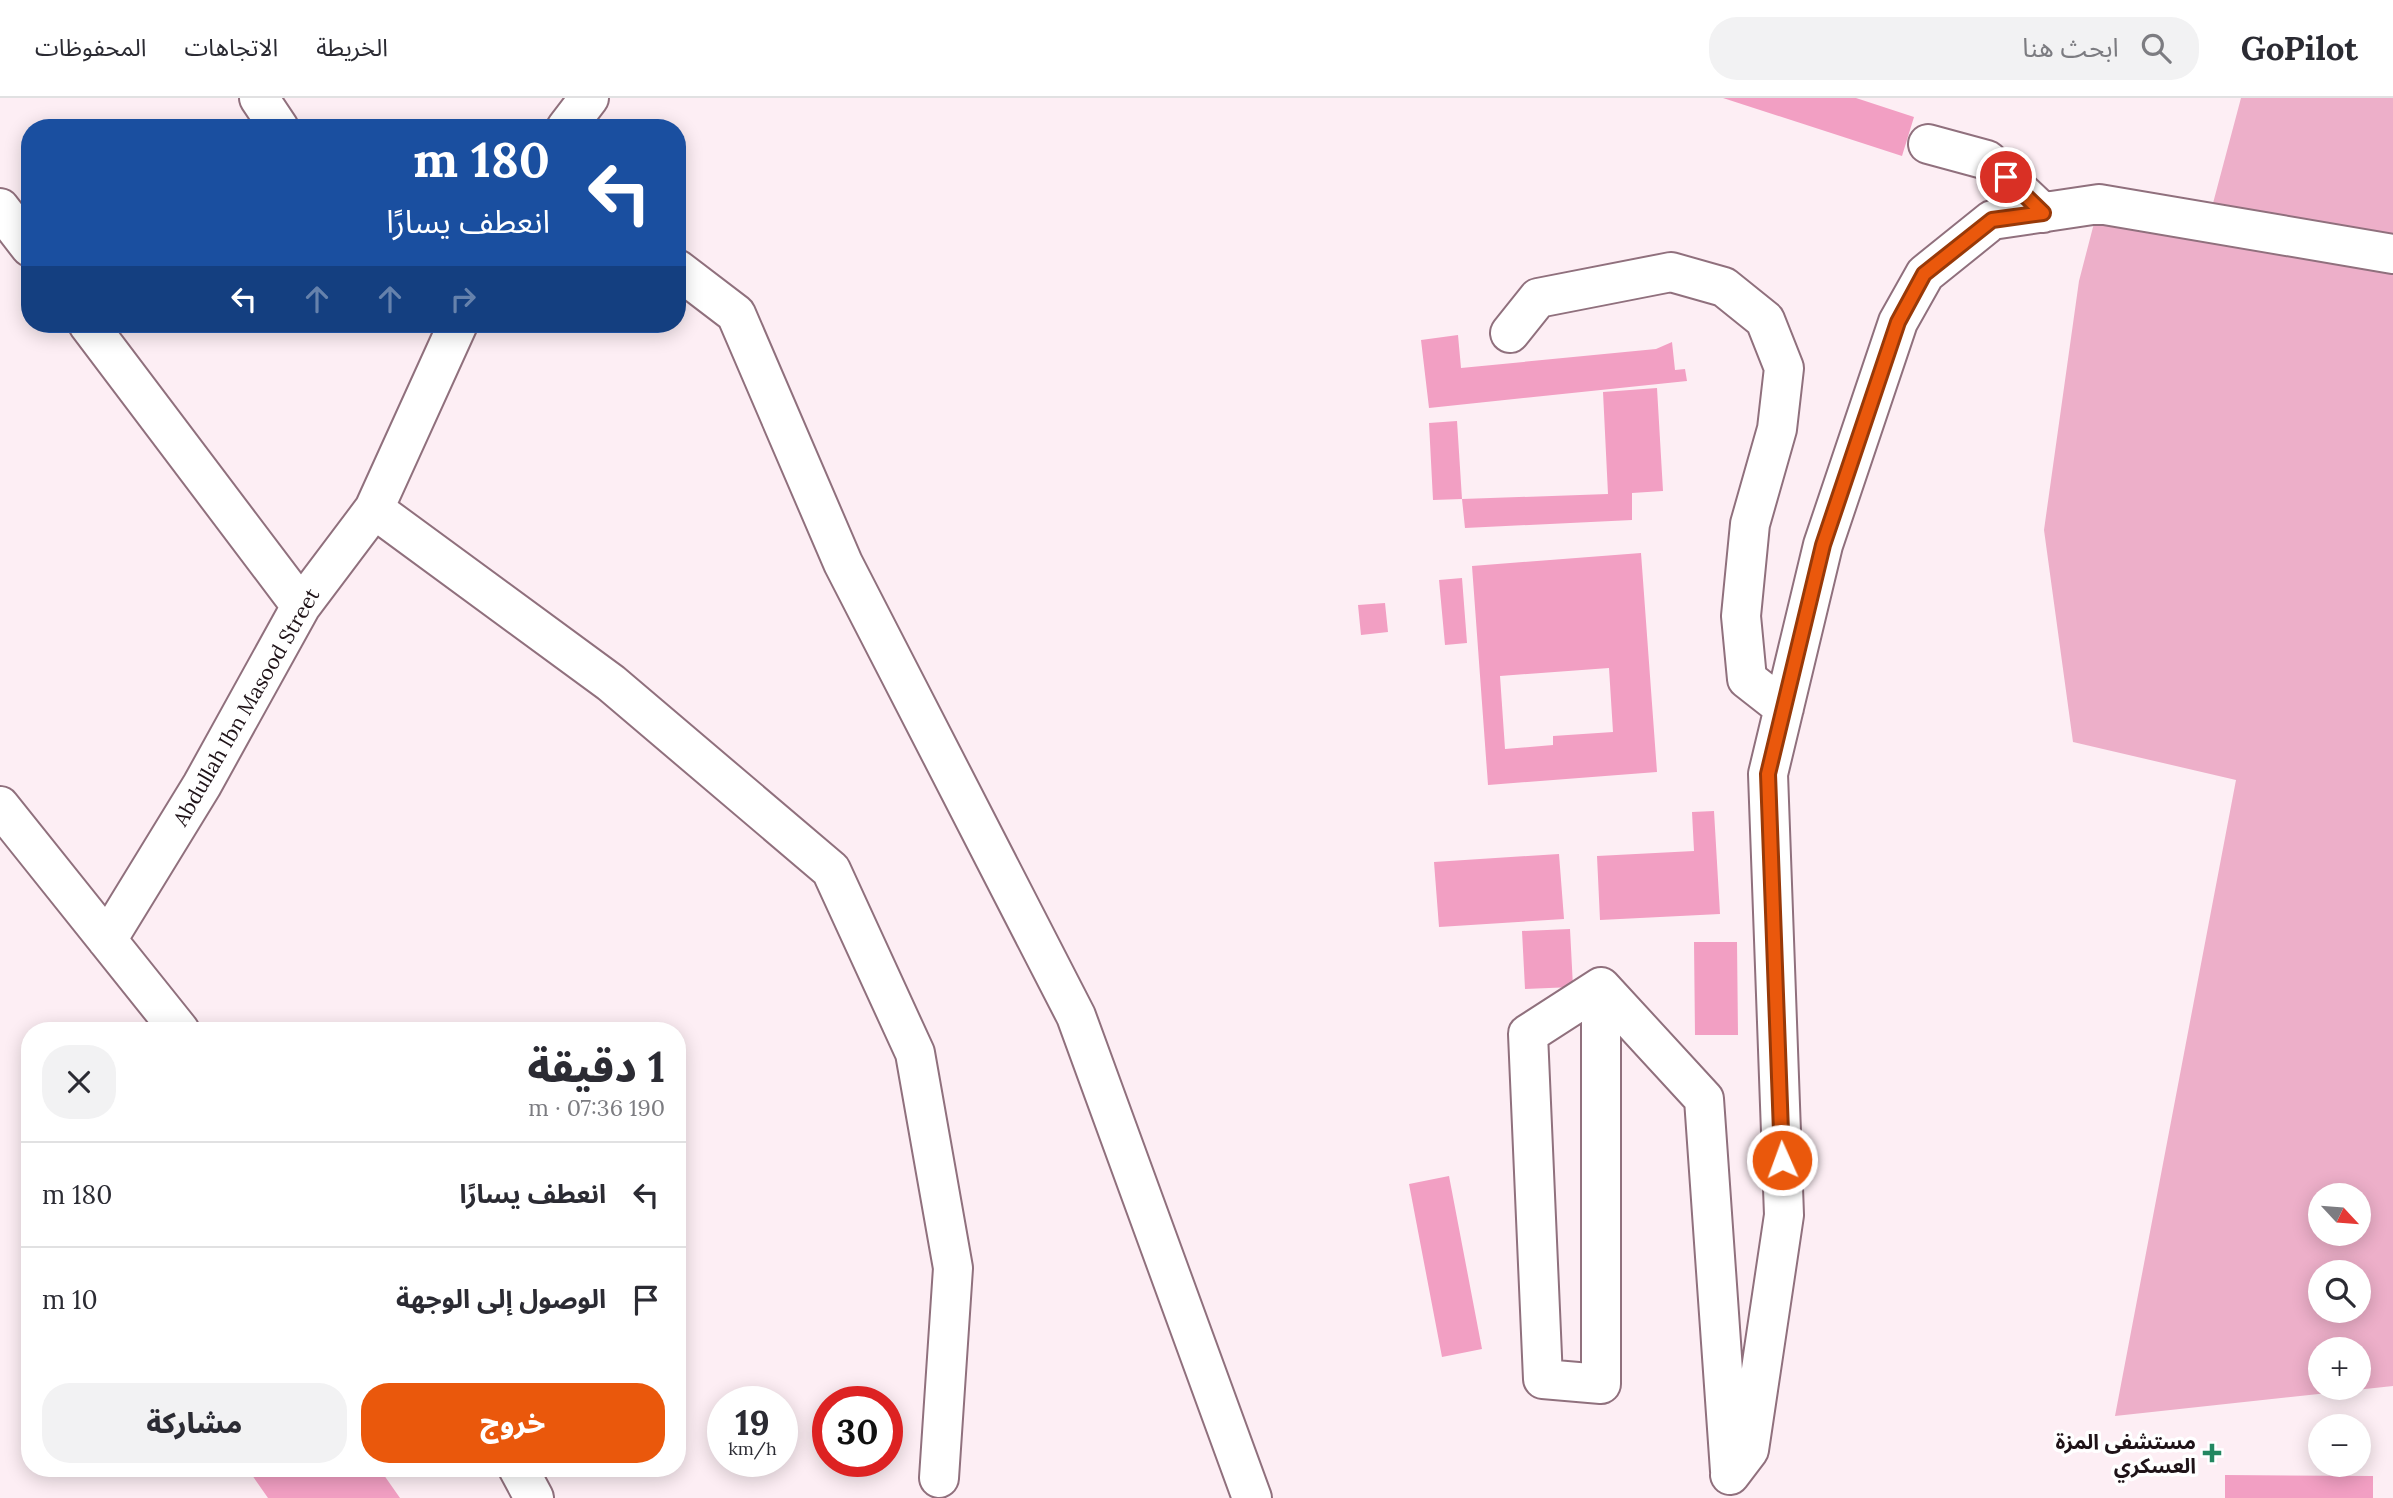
<!DOCTYPE html>
<html lang="ar">
<head>
<meta charset="utf-8">
<style>
	body { margin:0; font-family:Lora,"Noto Sans Arabic",serif; background:#f2f2f3; color:#2b2b33; direction:rtl; height:100vh; display:flex; flex-direction:column; font-size:26px; white-space:nowrap }
	* { box-sizing:border-box; margin:0 }
	p { font-size:23px; color:#7c7c81 }
	.icon { flex:none; width:38px; height:38px; fill:none; stroke:currentColor; stroke-width:2; stroke-linecap:round; stroke-linejoin:round }
	.map { position:relative; flex:1; overflow:hidden; direction:ltr }
	.details { position:absolute; left:21px; top:924px; width:665px; height:455px; display:flex; flex-direction:column; background:#fff; border-radius:28px; box-shadow:0 4px 18px #0003; direction:rtl }
	.details>* { flex:none }
	.banner { position:absolute; left:21px; top:21px; width:665px; height:214px; border-radius:28px; box-shadow:0 4px 18px #0003; direction:rtl; background:#1a4fa0; color:#fff; overflow:hidden }
	.needle { width:46px; rotate:116deg }
	.controls { position:absolute; left:2308px; top:1085px; display:grid; gap:14px }
	.controls a { display:grid; place-items:center; width:63px; height:63px; border-radius:50%; background:#fff; box-shadow:0 4px 18px #0003; font-size:35px }
	.speed { position:absolute; left:707px; top:1288px; display:flex; gap:14px; font-size:35px; font-weight:700; text-align:center }
	.speed>* { display:grid; place-content:center; width:91px; height:91px; border-radius:50%; background:#fff; box-shadow:0 4px 18px #0003; line-height:1 }
	.speed small { font-size:18px; font-weight:400 }
	.speed .limit { border:10px solid #d22; background:#fff; color:#111 }
	.pin { position:absolute; display:grid; place-items:center; width:60px; height:60px; color:#fff; margin:-30px; border:4px solid #fff; border-radius:50%; box-shadow:0 2px 7px #0007 }
	.me { position:absolute; width:77px; margin:-38px; rotate:358deg; stroke-linejoin:round; filter:drop-shadow(0 0 5px #0008) }
	.turn { display:flex; align-items:center; gap:24px; height:147px; padding:0 21px; font-size:32px }
	.turn .icon { width:91px; height:91px; stroke-width:2.5 }
	.turn b { display:block; font-size:49px; line-height:60px }
	.lanes { display:flex; align-items:center; height:66px; padding:0 21px; background:#0003; justify-content:center; gap:35px; direction:ltr }
	.lanes .off { opacity:.35 }
	.round { display:grid; place-items:center; flex:none; width:74px; height:74px; border-radius:28px; background:#f2f2f3 }
	.overview { display:flex; align-items:center; justify-content:space-between; height:119px; padding:0 21px }
	h1 { font-size:42px; font-weight:800; line-height:52px }
	.action { display:flex; gap:14px; margin-top:auto; padding:14px 21px }
	.action a { flex:1; height:80px; border-radius:28px; background:#ea580c; color:#fff; font-size:28px; font-weight:800; line-height:80px; text-align:center }
	.action a+a { background:#f2f2f3; color:#2b2b33 }
	ul { padding:0; list-style:none }
	li { display:flex; align-items:center; gap:21px; height:105px; padding:0 21px; border-top:2px solid #e1e1e2 }
	li div { flex:1 }
	li b { display:block; font-size:26px }
	li em { font-style:normal }
	header { display:flex; align-items:center; gap:42px; box-sizing:border-box; height:98px; padding:0 35px; background:#fff; border-bottom:2px solid #e1e1e2 }
	header strong { font-size:33px }
	nav { display:flex; gap:38px; margin-inline-start:auto; font-size:24px }
	.search { width:490px; height:63px; background:#f2f2f3; display:flex; align-items:center; gap:18px; box-sizing:border-box; padding:0 24px; border-radius:28px; color:#7c7c81; font-size:26px }
	.map>svg:first-child { display:block }
	.green { fill:#edafc9; fill-rule:evenodd }
	.building { fill:#f29fc3; fill-rule:evenodd }
	.lines { fill:none; stroke-linecap:round; stroke-linejoin:round }
	.minor-casing { stroke:#90707d; stroke-width:42 }
	.minor { stroke:#fff; stroke-width:38 }
	.route-casing { stroke:#983908; stroke-width:18 }
	.route { stroke:#ea580c; stroke-width:12 }
	.poi-dot { fill:#238761; stroke:#fff; stroke-width:2.5 }
	.labels { text-anchor:middle; dominant-baseline:central; stroke-width:7; stroke-linejoin:round; paint-order:stroke }
	.street-label { font-size:21px; fill:#1f1318; stroke:#fff }
	.poi-label { font-size:21px; font-weight:bold; fill:#1f1318; stroke:#fff; text-anchor:end }
</style>
</head>
<body>
<header>
<strong>GoPilot</strong>
<div class="search"><svg class="icon" aria-label="search" viewBox="0 0 24 24"><circle cx="10" cy="10" r="6"/><path d="M15 15l6 6"/></svg>ابحث هنا</div>
<nav><a>الخريطة</a><a>الاتجاهات</a><a>المحفوظات</a></nav>
</header>
<div class="map">
<svg width="2393" height="1400" viewBox="0 0 2393 1400">
	<rect width="100%" height="100%" fill="#fdeef4"/>
	<path class="green" d="M2241 0H2393V1288L2115 1318 2236 682 2073 644 2044 432 2079 183 2099 106 2208 124ZM2320 1097H2359V1136H2320ZM2320 1174H2359V1213H2320ZM2320 1251H2359V1290H2320Z"/>
	<path class="building" d="M1723 0H1856L1914 19 1902 58Z
		M1458 237 1461 270 1656 251 1672 244 1675 272 1685 271 1687 283 1429 310 1421 242Z
		M1657 290 1663 393 1632 395V422L1465 430 1462 401 1608 396 1603 294Z
		M1457 323 1462 401 1433 402 1429 325Z
		M1641 455 1657 674 1488 687 1472 468ZM1609 570 1613 634 1553 638V647L1505 651 1500 578Z
		M1462 480 1467 545 1445 547 1439 482Z
		M1385 505 1388 534 1361 537 1358 507Z
		M1714 713 1720 816 1600 822 1597 758 1694 753 1692 714Z
		M1559 756 1564 821 1439 829 1434 764Z
		M1570 831 1573 889 1525 891 1522 833Z
		M1694 844H1737L1738 937H1695Z
		M1449 1078 1482 1251 1442 1259 1409 1086Z
		M247 1370H379L400 1400H268Z
		M2225 1377 2373 1378V1400H2225Z"/>
	<g class="lines">
		<defs>
			<path id="minor" d="M259 0 279 30
				M566 30 589 0
				M1928 46 1987 62 2043 115
				M0 110 30 149
				M677 171 736 216 843 465 1076 918 1252 1400
				M88 226 301 508
				M1510 235 1538 200 1671 174 1724 189 1765 222 1784 270 1777 331 1750 426 1741 518 1747 581 1784 610
				M374 411 611 585 831 772 915 955 953 1170 939 1380
				M0 708 180 933
				M107 842 202 687 301 508 374 411 458 226
				M1601 889V1286L1543 1281 1528 936Z
				M1601 889 1704 1001 1730 1373
				M518 1370 534 1400
				M1730 1377 1749 1352 1784 1117 1768 676 1823 447 1898 224 1925 176 1992 122 2099 106 2393 156"/>
		</defs>
		<use href="#minor" class="minor-casing"/>
		<use href="#minor" class="minor"/>
	</g>
	<g class="lines">
		<defs>
			<path id="route" d="M1782 1062 1768 676 1823 447 1898 224 1924 176 1992 122 2043 115 2006 79"/>
		</defs>
		<use href="#route" class="route-casing"/>
		<use href="#route" class="route"/>
	</g>
	<path class="poi-dot" d="M2208.5 1344.5h7v7h7v7h-7v7h-7v-7h-7v-7h7z"/>
	<g class="labels">
		<g class="street-label">
			<text transform="translate(246 609) rotate(-60)">Abdullah Ibn Masood Street</text>
		</g>
		<g class="poi-label">
			<text x="2196" y="1343">مستشفى المزة<tspan x="2196" dy="24">العسكري</tspan></text>
		</g>
	</g>
</svg>
<div class="controls">
<a><svg class="needle" viewBox="-14 -14 28 28"><path d="M0-13l5 13h-10z" fill="#e53935"/><path d="M0 13l5-13h-10z" fill="#7c7c81"/></svg></a>
<a><svg class="icon" aria-label="search" viewBox="0 0 24 24"><circle cx="10" cy="10" r="6"/><path d="M15 15l6 6"/></svg></a>
<a>+</a>
<a>−</a>
</div>
<div class="speed"><div>19<small>km/h</small></div><div class="limit">30</div></div>
<div class="pin" style="left:2006px;top:79px;background:#d93025"><svg class="icon" aria-label="arrive" viewBox="0 0 24 24"><path d="M6 21V4h12l-3 4 3 4H6"/></svg></div>
<svg class="me" style="left:1782px;top:1062px" viewBox="-20 -20 40 40"><circle r="17" fill="#ea580c" stroke="#fff" stroke-width="3"/><path d="M0-11L8 9 0 5-8 9z" fill="#fff"/></svg>
<div class="banner">
<div class="turn"><svg class="icon" aria-label="left" viewBox="0 0 24 24"><path d="M17 20v-9H6M10 6l-5 5 5 5"/></svg><div><b>180 m</b>انعطف يسارًا</div></div>
<div class="lanes"><svg class="icon" aria-label="left" viewBox="0 0 24 24"><path d="M17 20v-9H6M10 6l-5 5 5 5"/></svg><svg class="icon off" aria-label="ahead" viewBox="0 0 24 24"><path d="M12 20V5M6 11l6-6 6 6"/></svg><svg class="icon off" aria-label="ahead" viewBox="0 0 24 24"><path d="M12 20V5M6 11l6-6 6 6"/></svg><svg class="icon off" aria-label="right" viewBox="0 0 24 24"><path d="M7 20v-9h11M14 6l5 5-5 5"/></svg></div>
</div>
<section class="details">
<div class="overview"><div><h1>1 دقيقة</h1><p>190 m · 07:36</p></div><a class="round"><svg class="icon" aria-label="close" viewBox="0 0 24 24"><path d="M6 6l12 12M18 6L6 18"/></svg></a></div>
<ul>
<li><svg class="icon" aria-label="left" viewBox="0 0 24 24"><path d="M17 20v-9H6M10 6l-5 5 5 5"/></svg><div><b>انعطف يسارًا</b></div><em>180 m</em></li>
<li><svg class="icon" aria-label="arrive" viewBox="0 0 24 24"><path d="M6 21V4h12l-3 4 3 4H6"/></svg><div><b>الوصول إلى الوجهة</b></div><em>10 m</em></li>
</ul>
<div class="action"><a>خروج</a><a>مشاركة</a></div>
</section>
</div>
</body>
</html>
